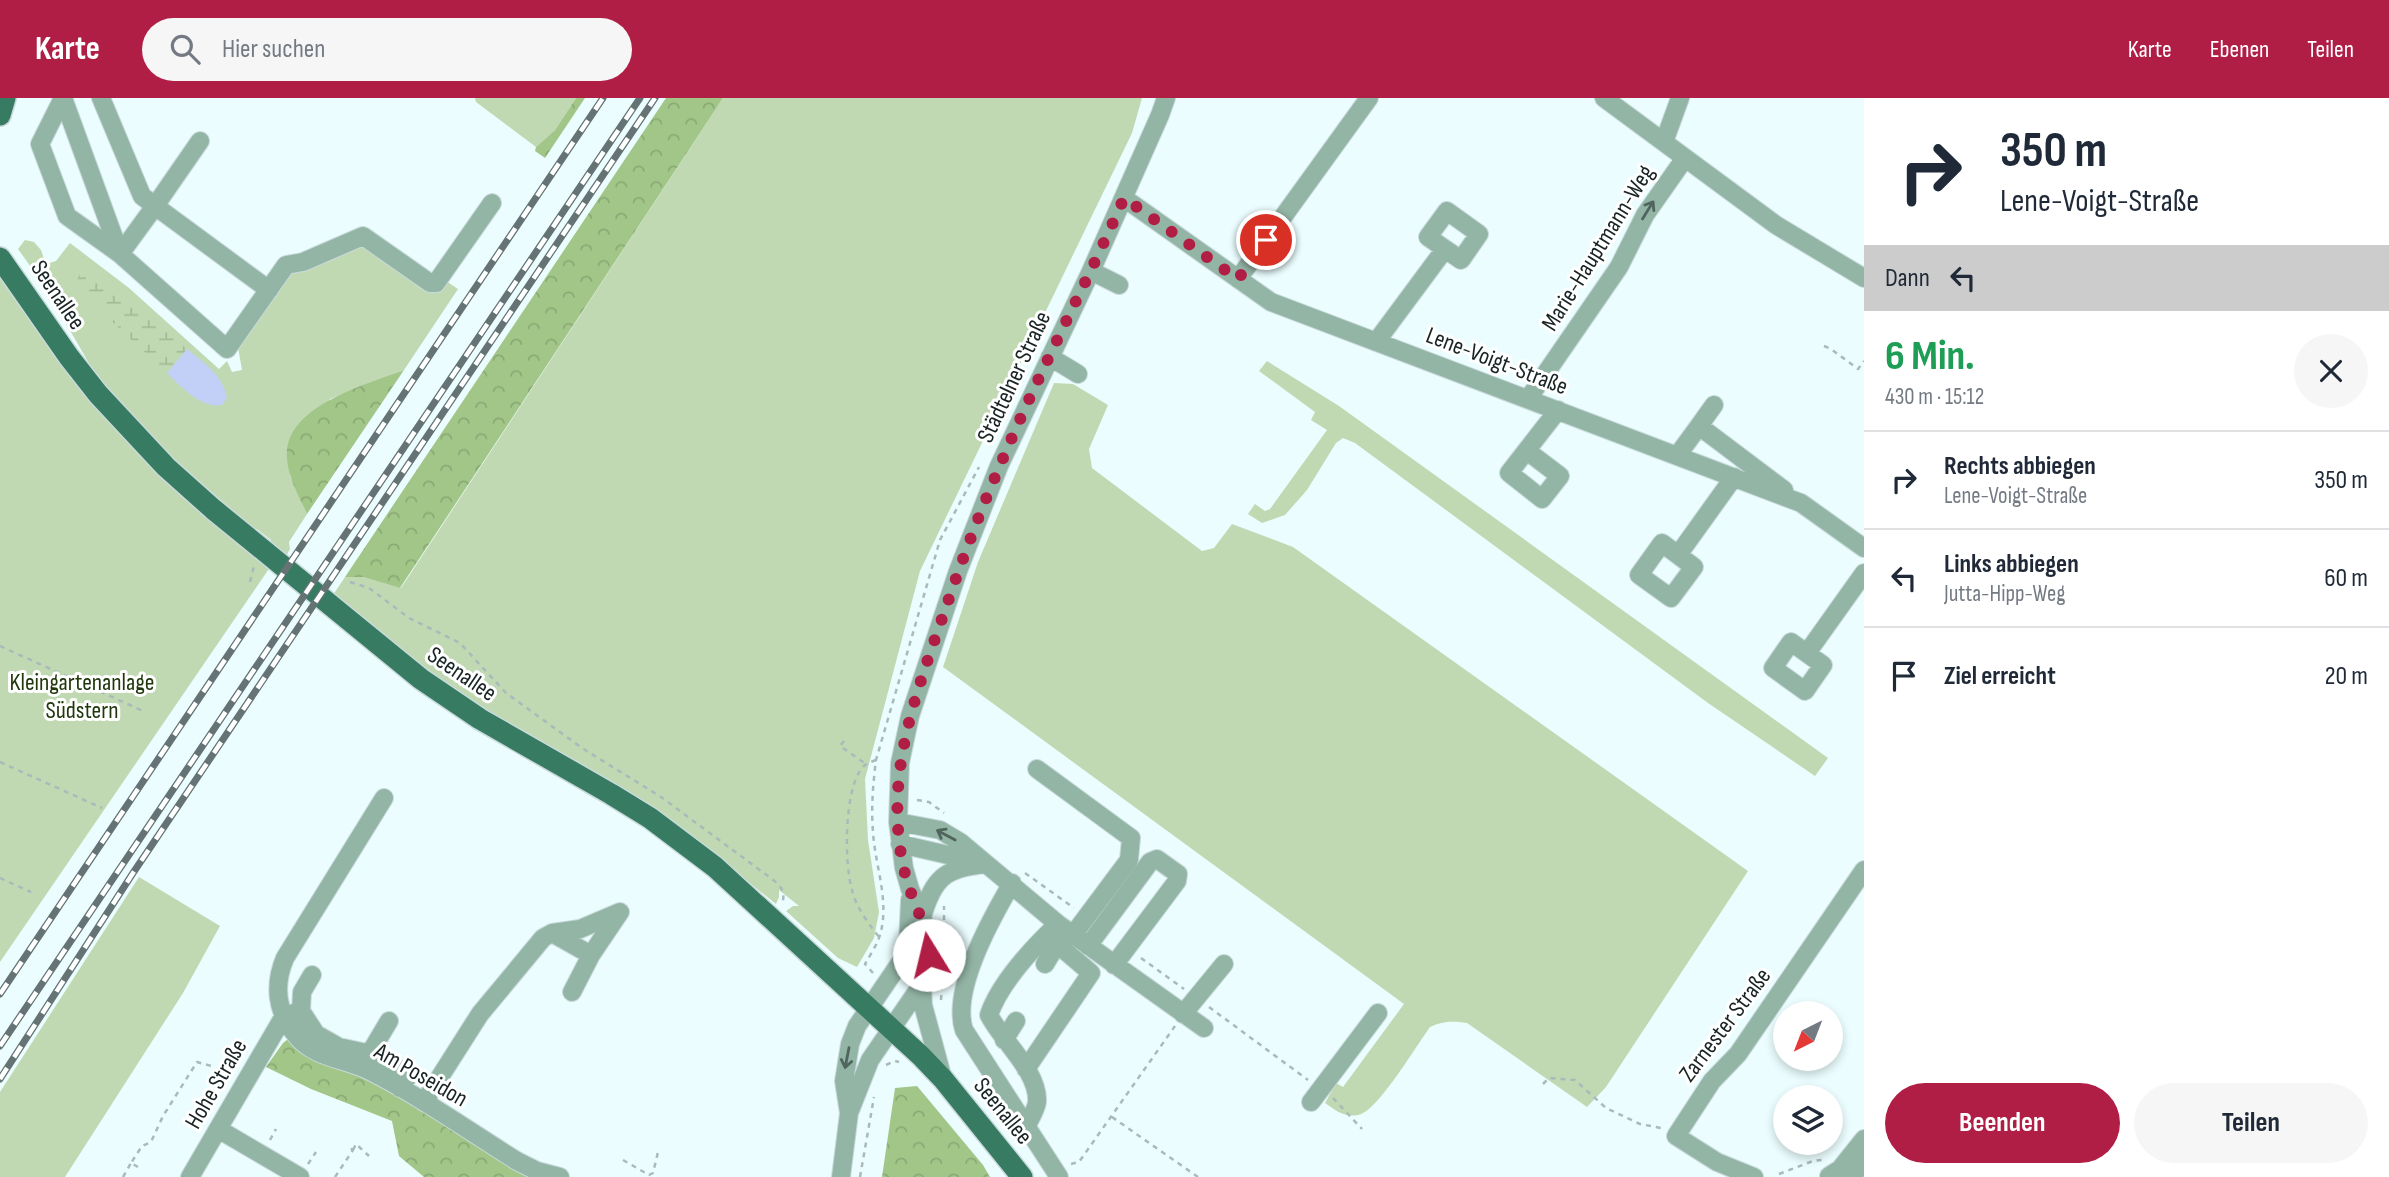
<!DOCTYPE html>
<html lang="de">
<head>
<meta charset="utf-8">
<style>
	body { margin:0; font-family:"Sofia Sans Condensed",sans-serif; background:#f6f6f7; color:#1f2937; height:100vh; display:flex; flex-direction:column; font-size:26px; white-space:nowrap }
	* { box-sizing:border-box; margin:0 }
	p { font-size:23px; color:#747a83 }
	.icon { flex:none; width:38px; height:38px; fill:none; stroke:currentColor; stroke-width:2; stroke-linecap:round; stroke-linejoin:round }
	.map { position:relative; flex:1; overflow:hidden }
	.sheet { display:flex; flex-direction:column; background:#fff; width:525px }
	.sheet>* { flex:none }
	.top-card { background:#fff; color:#1f2937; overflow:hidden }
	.needle { width:46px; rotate:222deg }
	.buttons { position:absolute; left:1773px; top:903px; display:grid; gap:14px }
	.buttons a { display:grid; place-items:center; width:70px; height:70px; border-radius:50%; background:#fff; box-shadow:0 4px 10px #0003; font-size:35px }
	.pin { position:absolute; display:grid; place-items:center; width:60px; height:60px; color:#fff; margin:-30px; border:4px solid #fff; border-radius:50%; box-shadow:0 2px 7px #0007 }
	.me { position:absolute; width:77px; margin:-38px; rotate:351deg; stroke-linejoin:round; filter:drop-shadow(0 0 5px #0008) }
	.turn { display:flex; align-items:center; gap:24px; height:147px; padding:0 21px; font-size:32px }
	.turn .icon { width:91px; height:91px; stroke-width:2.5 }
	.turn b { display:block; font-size:49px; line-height:60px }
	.then { display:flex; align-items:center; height:66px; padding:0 21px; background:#0003; gap:14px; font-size:26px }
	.round { display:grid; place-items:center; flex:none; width:74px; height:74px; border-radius:37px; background:#f6f6f7 }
	.headline { display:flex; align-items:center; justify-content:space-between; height:119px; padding:0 21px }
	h1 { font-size:42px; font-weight:700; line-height:52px; color:#1e9e55 }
	.cta { display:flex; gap:14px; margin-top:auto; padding:14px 21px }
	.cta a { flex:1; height:80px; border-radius:42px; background:#b01e46; color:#fff; font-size:28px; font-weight:700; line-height:80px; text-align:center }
	.cta a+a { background:#f6f6f7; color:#1f2937 }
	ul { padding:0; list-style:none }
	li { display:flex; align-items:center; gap:21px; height:98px; padding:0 21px; border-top:2px solid #e0e1e3 }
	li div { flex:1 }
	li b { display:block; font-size:26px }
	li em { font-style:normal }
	header { display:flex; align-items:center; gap:42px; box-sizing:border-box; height:98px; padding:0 35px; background:#b01e46; color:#fff }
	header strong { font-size:33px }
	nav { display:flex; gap:38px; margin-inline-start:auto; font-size:24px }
	.search { width:490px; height:63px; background:#f6f6f7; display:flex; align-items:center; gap:18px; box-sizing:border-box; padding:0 24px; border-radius:38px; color:#747a83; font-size:26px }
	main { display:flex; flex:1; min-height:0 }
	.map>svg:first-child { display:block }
	.green { fill:#c1d9b2 }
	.forest { fill:url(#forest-crowns) }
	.wetland { fill:url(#wetland-marsh) }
	.water { fill:#c2cff6 }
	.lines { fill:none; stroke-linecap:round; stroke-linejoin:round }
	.minor-casing { stroke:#c9dadb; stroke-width:20 }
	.major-casing { stroke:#c9dadb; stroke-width:24 }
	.path { stroke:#aababb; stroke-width:2.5; stroke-dasharray:5 5; stroke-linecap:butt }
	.minor { stroke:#93b5a6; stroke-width:18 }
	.major { stroke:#387b63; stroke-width:21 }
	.rail-casing { stroke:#657374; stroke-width:7 }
	.rail { stroke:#fff; stroke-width:4.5; stroke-dasharray:13; stroke-linecap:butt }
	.oneway { stroke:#4f655e }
	.route { stroke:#b01e46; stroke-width:12; stroke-dasharray:0 21.6 }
	.labels { text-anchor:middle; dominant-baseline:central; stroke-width:6; stroke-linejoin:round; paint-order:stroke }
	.street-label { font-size:24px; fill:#182324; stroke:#fff }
	.park-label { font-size:24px; fill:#20370b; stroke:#fff }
</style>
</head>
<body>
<header>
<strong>Karte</strong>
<div class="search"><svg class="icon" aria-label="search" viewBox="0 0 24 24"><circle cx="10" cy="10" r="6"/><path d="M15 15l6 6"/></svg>Hier suchen</div>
<nav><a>Karte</a><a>Ebenen</a><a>Teilen</a></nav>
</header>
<main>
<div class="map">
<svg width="1864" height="1079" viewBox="0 0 1864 1079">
	<defs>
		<pattern id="forest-crowns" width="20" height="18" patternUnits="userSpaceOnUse" patternTransform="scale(1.75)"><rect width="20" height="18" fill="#a1c688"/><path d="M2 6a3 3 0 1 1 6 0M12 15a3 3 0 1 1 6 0" fill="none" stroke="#8aaa75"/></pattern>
		<pattern id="wetland-marsh" width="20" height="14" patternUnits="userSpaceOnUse" patternTransform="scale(1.75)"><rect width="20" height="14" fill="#c1d9b2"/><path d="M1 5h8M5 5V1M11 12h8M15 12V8" fill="none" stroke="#a5ba99"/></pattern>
	</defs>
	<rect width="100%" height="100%" fill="#ebfdfe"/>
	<path class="green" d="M475 0H576L555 32 536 49 476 4Z
		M723 0H1142L1132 35 920 473 865 681 868 742 879 814 874 840 857 869 838 860 786 813 793 808H799L779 792V799L776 806 701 746 449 589 333 497 345 479H363L401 490Z
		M363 138 430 184 440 179 458 191 404 272 330 301 290 378 307 416 289 444 290 451 286 458 271 446V442L257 431H254L159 348 114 298 90 267 43 186 18 151 25 142 34 144 41 152 46 166 56 163 70 145 129 190 219 271 227 263 232 274 242 272 236 238 286 167Z
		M0 160 69 259 275 462 0 864Z
		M1267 263 1339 308 1828 660 1815 678 1708 605 1355 345 1343 340 1336 345 1307 392 1285 417 1262 425 1248 416 1255 406 1265 413 1270 411 1327 332 1311 322 1315 314 1259 273Z
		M1054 285 1073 286 1108 307 1089 351 1092 370 1202 453 1214 450 1232 426 1293 449 1748 773 1606 989 1587 1009 1467 925C1452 923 1443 923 1430 929 1417 947 1379 1010 1361 1016 1347 1021 1336 1013 1325 1005L1336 985 1343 989 1404 906 943 569 978 464Z
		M139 779 220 828 183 895 65 1079H0V994Z"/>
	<path class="forest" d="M576 0H585L545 60 535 53 536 49 555 32Z
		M666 0H723L400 490 363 479H345Z
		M404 272 307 416C299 398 288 380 287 360 283 308 366 287 404 272Z
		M294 936 560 1079H424L399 1058 392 1023 311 991 266 969 283 945Z
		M917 988 983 1067 990 1079H882L895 990Z"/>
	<path class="wetland" d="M90 170 187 251 167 275 90 203 77 182 82 172Z"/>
	<path class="water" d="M187 251C204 265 223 277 227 300L222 307C202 311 181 289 167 275Z"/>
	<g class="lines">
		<defs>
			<path id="minor" d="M63 0 40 46 67 118 120 156 227 251 286 167 303 164 363 138 430 185H436L492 105
				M63 0 120 156 155 108 142 98 101 0
				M1604 0 1776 127 1864 180
				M200 43 155 108 269 192
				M1664 44 1680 0
				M1124 100 1271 204 1801 405 1864 450
				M1091 173 1119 187
				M1238 181 1369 0
				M1376 244 1445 151 1461 162 1479 136 1447 113 1428 139 1445 151
				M1050 259 1078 276
				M1528 301 1619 169 1645 117 1685 60
				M1699 328 1714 307
				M1527 353 1560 378 1542 401 1509 375 1558 312
				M1677 358 1699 328 1784 392
				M1678 457 1694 469 1671 500 1639 477 1662 445 1678 457 1734 379
				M1791 544 1823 567 1805 593 1773 570Z
				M1807 555 1864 475
				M1037 671 1131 740 1129 762 1073 837
				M384 700 285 860C274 886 276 913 295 936 314 961 344 960 370 973 421 999 469 1033 517 1063L537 1073 560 1079
				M898 724 940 732 960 744 1058 826 1204 930
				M900 746 979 764
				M1012 785C991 821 951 892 964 932L1059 1079
				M922 819C934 779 945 770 986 766
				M552 835 580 831 620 814 591 857 572 894
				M1088 848 1150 764 1157 761 1178 776 1177 783 1114 867
				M1045 866 1057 846 1058 837
				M922 886 923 907 943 981
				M301 913 302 894 312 877
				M1183 916 1224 866
				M1004 942 1016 923
				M370 955 389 923
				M1026 971 1091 875 1057 846
				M424 1004 480 916 543 840 552 835 591 857
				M1311 1004 1378 915
				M849 1015 870 962 922 886 929 857 928 842 922 819 910 791 904 770 898 724 900 665 910 618 958 473 999 368 1091 173 1160 17 1166 0
				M1026 1029C1030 1021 1036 1012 1037 1004 1039 974 1002 943 989 917 999 886 1034 848 1058 826
				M218 1031 300 1079
				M1829 1078 1840 1071 1864 1041
				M190 1079 284 918 301 913 316 936 339 949 376 957 409 977 400 990
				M841 1079 849 1015 844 983 850 946 857 928 902 862 908 846 910 802
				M1754 1079 1717 1064 1676 1038 1712 983 1738 956 1864 772
				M1853 1079 1864 1059"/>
			<path id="major" d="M0 17 5 0
				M0 160 69 259 98 296 166 369 213 411 421 581 480 621 611 696 650 720 715 769 921 958 943 981 1022 1079"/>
		</defs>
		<use href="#minor" class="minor-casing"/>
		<use href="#major" class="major-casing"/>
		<path class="path" d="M1824 248 1831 251 1858 271 1864 263
			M250 484 254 468
			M350 484 369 490 409 520 460 545 506 595 582 650 661 699 772 781C781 788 786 794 782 806
			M0 548 143 613
			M844 643 840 648 866 666
			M876 662C871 664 866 665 862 670 844 692 844 765 852 792 856 809 868 825 879 839
			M0 664 102 710
			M917 702 929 704 944 715
			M1025 775 1074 810
			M0 780 31 794
			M944 832V808
			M1141 860 1184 891
			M873 875 865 866C870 857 877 847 880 837 890 803 875 768 873 734 871 710 873 686 876 662L940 442 979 369
			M941 902 943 874
			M1209 909 1308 982
			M886 967 895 963 899 964
			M1543 986 1549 980 1575 982 1606 1010 1640 1026 1661 1030
			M1333 1000 1362 1031
			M1112 1019 1198 1079
			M270 1042 276 1031
			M353 1052 356 1046 369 1058
			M623 1062 649 1077 653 1075 658 1054
			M308 1066 316 1054
			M1071 1066 1079 1064 1175 928
			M138 1069 131 1065 142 1048 151 1044 163 1018 197 964 215 969
			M1779 1076 1813 1063 1822 1062
			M123 1079 131 1065
			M335 1079 353 1052 347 1048
			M860 1079 874 999"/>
		<use href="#minor" class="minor"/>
		<use href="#major" class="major"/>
		<defs>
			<path id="rail" d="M0 896 603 0
				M0 948 640 0
				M0 981 133 775 655 0"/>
		</defs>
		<use href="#rail" class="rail-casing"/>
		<use href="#rail" class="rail"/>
	</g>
	<defs><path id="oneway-shaft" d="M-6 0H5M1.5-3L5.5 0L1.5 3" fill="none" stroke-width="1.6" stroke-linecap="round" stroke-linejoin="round" transform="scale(1.75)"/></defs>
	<g class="oneway">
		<use href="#oneway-shaft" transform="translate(1648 112) rotate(-58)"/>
		<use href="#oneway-shaft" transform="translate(946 737) rotate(-152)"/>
		<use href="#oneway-shaft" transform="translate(847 960) rotate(101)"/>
	</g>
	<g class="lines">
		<path class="route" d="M929 857C928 833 918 814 910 792 899 761 896 725 898 692 902 632 923 575 943 518 960 468 978 418 999 370 1037 278 1084 191 1124 100L1238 181 1266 142"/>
	</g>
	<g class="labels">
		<g class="street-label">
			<text transform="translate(1598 150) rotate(-58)">Marie-Hauptmann-Weg</text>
			<text transform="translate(58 197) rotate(56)">Seenallee</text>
			<text transform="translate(1497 263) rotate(21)">Lene-Voigt-Straße</text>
			<text transform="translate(1014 279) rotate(-65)">Städtelner Straße</text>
			<text transform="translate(462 576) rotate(34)">Seenallee</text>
			<text transform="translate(1725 927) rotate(-53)">Zarnester Straße</text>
			<text transform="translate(421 977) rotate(30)">Am Poseidon</text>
			<text transform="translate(216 986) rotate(-60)">Hohe Straße</text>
			<text transform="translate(1003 1013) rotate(51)">Seenallee</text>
		</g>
		<g class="park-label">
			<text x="82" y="584">Kleingartenanlage<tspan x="82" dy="28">Südstern</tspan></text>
		</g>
	</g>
</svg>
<div class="buttons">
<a><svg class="needle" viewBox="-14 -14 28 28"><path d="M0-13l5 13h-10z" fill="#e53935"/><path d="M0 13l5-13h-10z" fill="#747a83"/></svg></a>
<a><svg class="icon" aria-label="layers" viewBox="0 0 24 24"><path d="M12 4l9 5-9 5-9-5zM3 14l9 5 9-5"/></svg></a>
</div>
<div class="pin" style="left:1266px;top:142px;background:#d93025"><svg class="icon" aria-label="arrive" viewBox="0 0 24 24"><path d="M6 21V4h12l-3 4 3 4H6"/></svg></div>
<svg class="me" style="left:929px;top:857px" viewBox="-20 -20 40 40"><circle r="19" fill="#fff"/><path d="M0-13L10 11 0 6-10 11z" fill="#b01e46"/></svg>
</div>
<section class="sheet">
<div class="top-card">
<div class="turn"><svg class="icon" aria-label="right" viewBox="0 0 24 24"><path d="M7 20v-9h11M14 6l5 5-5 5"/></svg><div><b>350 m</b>Lene-Voigt-Straße</div></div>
<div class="then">Dann<svg class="icon" aria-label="left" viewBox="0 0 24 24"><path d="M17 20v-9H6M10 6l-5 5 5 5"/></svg></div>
</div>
<div class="headline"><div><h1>6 Min.</h1><p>430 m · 15:12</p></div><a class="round"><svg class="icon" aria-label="close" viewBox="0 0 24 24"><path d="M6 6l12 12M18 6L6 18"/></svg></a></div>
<ul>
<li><svg class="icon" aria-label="right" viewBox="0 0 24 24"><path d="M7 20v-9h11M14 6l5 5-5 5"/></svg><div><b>Rechts abbiegen</b><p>Lene-Voigt-Straße</p></div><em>350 m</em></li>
<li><svg class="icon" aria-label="left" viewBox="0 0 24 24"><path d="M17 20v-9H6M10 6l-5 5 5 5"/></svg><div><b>Links abbiegen</b><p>Jutta-Hipp-Weg</p></div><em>60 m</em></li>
<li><svg class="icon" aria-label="arrive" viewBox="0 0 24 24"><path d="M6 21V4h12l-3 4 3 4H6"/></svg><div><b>Ziel erreicht</b></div><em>20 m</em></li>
</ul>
<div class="cta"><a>Beenden</a><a>Teilen</a></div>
</section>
</main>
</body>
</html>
